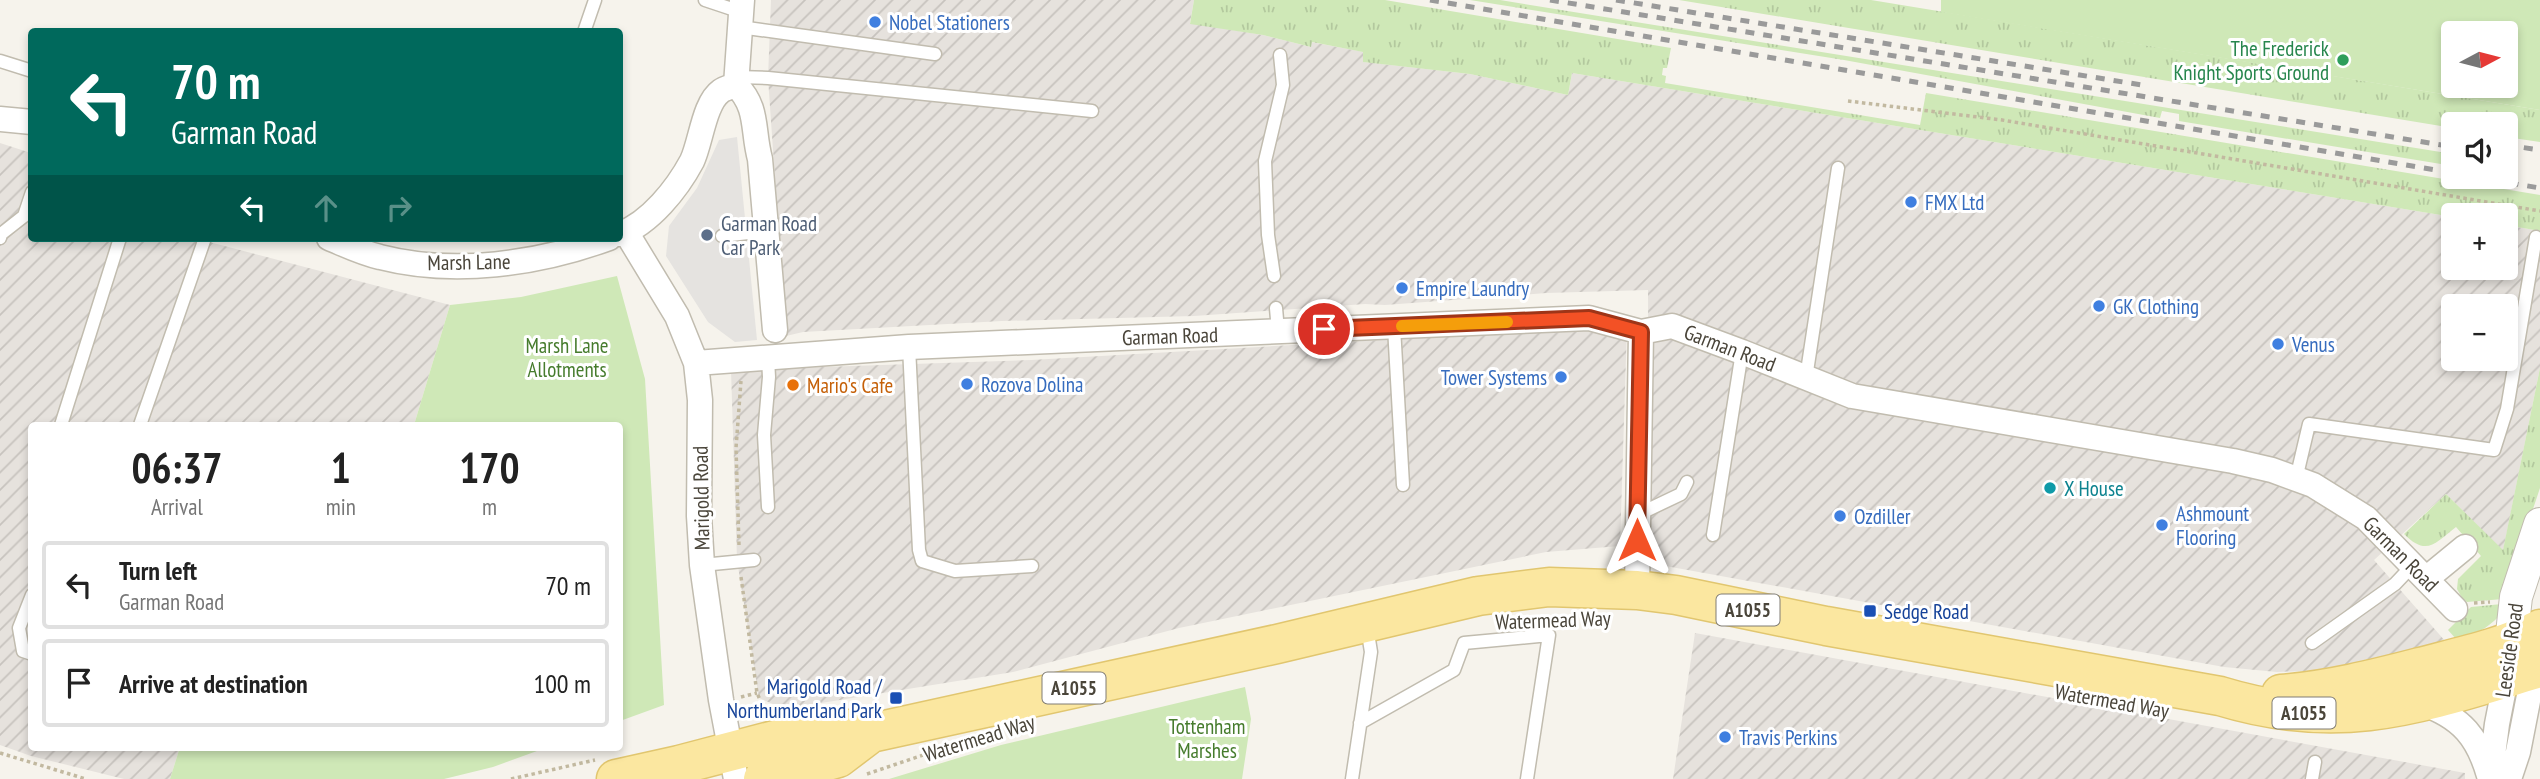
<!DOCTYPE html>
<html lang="en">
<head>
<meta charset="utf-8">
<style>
	body { margin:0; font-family:"PT Sans Narrow",sans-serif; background:#f6f6f6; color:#222; height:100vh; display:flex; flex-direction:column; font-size:26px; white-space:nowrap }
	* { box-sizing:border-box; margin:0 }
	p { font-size:23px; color:#767676 }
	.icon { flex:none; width:38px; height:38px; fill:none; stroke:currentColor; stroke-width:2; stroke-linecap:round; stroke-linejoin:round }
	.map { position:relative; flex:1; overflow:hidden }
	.side { position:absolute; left:28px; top:422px; width:595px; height:329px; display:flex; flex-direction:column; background:#fff; border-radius:7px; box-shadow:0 4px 10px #0003 }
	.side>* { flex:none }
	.hud { position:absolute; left:28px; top:28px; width:595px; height:214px; border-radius:7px; box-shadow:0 4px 10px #0003; background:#00695c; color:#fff; overflow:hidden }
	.needle { width:46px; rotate:83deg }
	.tools { position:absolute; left:2441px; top:21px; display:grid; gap:14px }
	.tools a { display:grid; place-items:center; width:77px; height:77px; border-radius:7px; background:#fff; box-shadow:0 4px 10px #0003; font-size:35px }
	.pin { position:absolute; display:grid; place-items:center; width:60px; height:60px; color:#fff; margin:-30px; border:4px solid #fff; border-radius:50%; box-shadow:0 2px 7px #0007 }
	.me { position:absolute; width:77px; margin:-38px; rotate:0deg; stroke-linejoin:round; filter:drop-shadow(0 0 5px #0008) }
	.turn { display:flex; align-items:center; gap:24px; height:147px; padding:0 28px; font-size:32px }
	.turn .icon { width:91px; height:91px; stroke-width:2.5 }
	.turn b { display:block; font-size:49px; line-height:60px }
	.lanes { display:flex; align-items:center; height:66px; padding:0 28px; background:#0003; justify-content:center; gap:35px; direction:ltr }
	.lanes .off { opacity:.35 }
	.eta { display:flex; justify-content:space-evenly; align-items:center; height:119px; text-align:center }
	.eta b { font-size:42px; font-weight:700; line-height:49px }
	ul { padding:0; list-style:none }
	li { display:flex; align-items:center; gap:21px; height:88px; margin:0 14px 10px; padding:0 14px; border:4px solid #e0e0e0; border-radius:7px }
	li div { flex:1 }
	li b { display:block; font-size:26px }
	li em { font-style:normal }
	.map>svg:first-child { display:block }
	.industrial { fill:url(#industrial-furrows); fill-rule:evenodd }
	.grass { fill:url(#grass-tufts) }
	.green { fill:#cfe8b7; fill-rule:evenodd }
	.parking { fill:#e5e3e0 }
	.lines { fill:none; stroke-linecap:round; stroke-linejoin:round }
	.service-casing { stroke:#c1bcaf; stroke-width:15 }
	.minor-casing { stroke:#c1bcaf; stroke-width:27 }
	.tertiary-casing { stroke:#c1bcaf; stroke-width:34 }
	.primary-casing { stroke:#e1c66f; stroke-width:41 }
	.path { stroke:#c2b9a0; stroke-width:3.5; stroke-dasharray:3.5 3.5; stroke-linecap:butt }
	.service { stroke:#fff; stroke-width:12 }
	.minor { stroke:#fff; stroke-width:24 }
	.tertiary { stroke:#fff; stroke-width:32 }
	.primary { stroke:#fbe7a0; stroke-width:38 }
	.rail { stroke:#9a9a9a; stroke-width:5; stroke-dasharray:9 9; stroke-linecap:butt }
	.route-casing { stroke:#9e3518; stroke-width:18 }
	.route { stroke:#f35125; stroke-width:12 }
	.slow { stroke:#f59e0b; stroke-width:12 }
	.shop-dot { fill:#3f7fe0; stroke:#fff; stroke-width:2.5 }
	.leisure-dot { fill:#2e9e5b; stroke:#fff; stroke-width:2.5 }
	.service-dot { fill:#5c6f8a; stroke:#fff; stroke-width:2.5 }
	.food-dot { fill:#e8710a; stroke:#fff; stroke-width:2.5 }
	.culture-dot { fill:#0f9aa8; stroke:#fff; stroke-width:2.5 }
	.transit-dot { fill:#1a4fb4; stroke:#fff; stroke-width:2.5 }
	.labels { text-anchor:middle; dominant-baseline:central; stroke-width:6; stroke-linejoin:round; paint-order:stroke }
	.shield { fill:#fff; stroke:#807d75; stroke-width:2 }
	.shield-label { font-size:19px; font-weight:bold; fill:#4a453a }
	.shop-label { font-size:21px; fill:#366cbe; stroke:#fff; text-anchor:start }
	.leisure-label { font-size:21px; fill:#27864d; stroke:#fff; text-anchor:end }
	.service-label { font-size:21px; fill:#4e5e75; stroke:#fff; text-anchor:start }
	.street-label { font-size:21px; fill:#4a453a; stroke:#fff }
	.park-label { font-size:21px; fill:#467c2d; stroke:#fff }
	.food-label { font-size:21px; fill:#c56008; stroke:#fff; text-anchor:start }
	.culture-label { font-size:21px; fill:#0d838f; stroke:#fff; text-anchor:start }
	.transit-label { font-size:21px; fill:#164399; stroke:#fff; text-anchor:start }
</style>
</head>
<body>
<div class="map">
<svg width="2540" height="779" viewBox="0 0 2540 779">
	<defs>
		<pattern id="industrial-furrows" width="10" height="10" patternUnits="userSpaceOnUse" patternTransform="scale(1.75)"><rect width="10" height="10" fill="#e6e2dd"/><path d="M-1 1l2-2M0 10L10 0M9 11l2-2" fill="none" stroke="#c7c3be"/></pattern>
		<pattern id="grass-tufts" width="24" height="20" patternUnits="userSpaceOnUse" patternTransform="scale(1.75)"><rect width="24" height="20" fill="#cfe8b7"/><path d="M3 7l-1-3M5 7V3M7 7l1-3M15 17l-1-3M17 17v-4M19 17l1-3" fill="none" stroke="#b3c89e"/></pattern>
	</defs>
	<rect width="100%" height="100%" fill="#f6f3ec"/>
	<path class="industrial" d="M771 0H1194L1190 23 1263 35 1311 47V42L1364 52V62L1470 74 1568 95 1572 73 2453 217 2454 268H2506V225L2540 231V368L2503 551 2446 494 2374 560 2446 642 2353 669 2277 672 2224 667 1649 563 1648 290 1546 293 1385 305 1365 304 1194 316 1002 321 803 332 786 336 768 78ZM2454 306H2506V359H2454Z
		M0 143 31 153 32 238H194L450 305 414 425H32V747H180L170 779H124L31 756 0 745Z
		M1627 326 1620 546 1546 552 1179 628 1013 672 784 709 759 698 737 560 731 370 1031 360Z
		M1695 633 2465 773V779H1673Z"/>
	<path class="grass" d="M1194 0H1385L1671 48 1667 68H1663L1662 75 1666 76 1665 83 1920 125 1926 93 2540 195V231L2506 225V215L2453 217 1572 73 1568 95 1470 74 1363 62V52L1312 42 1311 47 1263 35 1190 24Z
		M1470 0H1500L2453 154V166L2179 121V114L2162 111 2160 118 1844 60Z
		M1679 0H1871L2540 110V142L2506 137V124H2454L2453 128Z
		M2540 368V488L2503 599 2467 602 2462 598 2457 589 2458 579 2481 556 2456 527C2435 543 2427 557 2404 534L2446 494 2503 550Z
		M2502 604 2500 615C2487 629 2475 635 2456 639L2448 630 2471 607Z"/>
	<path class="green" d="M1941 0H2540V110L1941 12ZM2454 33H2506V86H2454Z
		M617 276 645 379 664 705 620 721V425H414L450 305 521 297Z
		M1245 687 1251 719 1242 779H889L1001 745Z
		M180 747H548L493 767 444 779H170Z"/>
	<path class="parking" d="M737 137 757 340 735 342 708 322 666 256 669 226 697 188 719 140Z"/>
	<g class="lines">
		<defs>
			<path id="service" d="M705 0 741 12
				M740 27 935 54
				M584 32 595 0
				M0 61 32 71
				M737 77 768 78 1092 111
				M722 236 767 231
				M0 238 1 234 24 216 32 192
				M1274 276 1268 235 1265 161 1283 85 1280 55
				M1276 308 1278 331
				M1394 327 1403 485
				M909 347 919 550 922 561 955 571 1032 566
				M1806 378 1838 168
				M61 425 120 238
				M140 425 205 238
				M2296 479 2309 424 2494 450 2507 409 2536 237
				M768 507 764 435 769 377 768 359
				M1637 515 1681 494 1687 482
				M1713 535 1742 352
				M702 565 754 560
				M32 595 19 628 23 651 32 654
				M2312 643 2395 584 2413 565
				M1360 723 1454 670 1464 643 1549 635 1527 779
				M1352 779 1371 652 1367 627
				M2312 779 2315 762"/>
			<path id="minor" d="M742 0 736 85C759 108 752 130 760 159L775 330
				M0 119 32 122
				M626 232 677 316 696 363 700 400 699 516 702 565 721 700 736 779
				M620 234C650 223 677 189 692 161 701 142 704 103 721 91 725 88 731 87 736 85
				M329 238C346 245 362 253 380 257 454 276 538 264 609 238
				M696 363 909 347 1589 318 1641 332 1672 326 1742 352 1852 396 2233 461 2272 470 2313 485 2366 518 2455 609
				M2426 579 2465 547
				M1637 590 1641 332
				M2421 703C2462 717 2479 738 2490 779
				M2491 771 2497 724 2506 678
				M2509 779 2518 752 2534 670"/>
			<path id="tertiary" d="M2509 661 2516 597 2540 524"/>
			<path id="primary" d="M2281 694C2329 690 2374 679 2420 667 2462 656 2501 648 2540 629
				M616 779 679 765 828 726 871 733 1277 644 1478 596 1549 587 1637 590 1676 595 1826 626 2220 696C2344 734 2422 703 2540 668
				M763 779 838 758 871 733"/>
		</defs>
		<use href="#service" class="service-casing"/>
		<use href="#minor" class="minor-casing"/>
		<use href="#tertiary" class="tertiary-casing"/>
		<use href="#primary" class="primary-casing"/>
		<path class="path" d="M1848 101 2002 120 2540 211
			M739 545 736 448 741 381
			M741 577 757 693 766 713
			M2474 603 2490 602
			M741 697 757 693
			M0 753 86 779
			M867 774 932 752
			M511 779 595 760"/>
		<use href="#service" class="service"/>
		<use href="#minor" class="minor"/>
		<use href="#tertiary" class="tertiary"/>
		<use href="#primary" class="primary"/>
		<path class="rail" d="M1430 0 2454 173
			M1550 0 2454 147
			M1616 0 2148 86
			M2506 145 2540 150
			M2474 177 2540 188"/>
	</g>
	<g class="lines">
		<defs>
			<path id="route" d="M1324 329 1589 318 1641 332 1637 540"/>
		</defs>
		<use href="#route" class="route-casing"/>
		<use href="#route" class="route"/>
		<path class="slow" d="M1402 326 1507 322"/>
	</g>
	<g class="shop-dot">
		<circle cx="875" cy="22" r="7"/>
		<circle cx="1911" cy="202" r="7"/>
		<circle cx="1402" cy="288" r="7"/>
		<circle cx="2099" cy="306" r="7"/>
		<circle cx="2278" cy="344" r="7"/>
		<circle cx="1561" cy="377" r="7"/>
		<circle cx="967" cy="384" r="7"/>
		<circle cx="1840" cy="516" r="7"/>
		<circle cx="2162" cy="525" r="7"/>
		<circle cx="1725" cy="737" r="7"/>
	</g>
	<circle class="leisure-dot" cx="2343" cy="60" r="7"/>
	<circle class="service-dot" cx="707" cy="235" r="7"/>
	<circle class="food-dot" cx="793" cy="385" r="7"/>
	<circle class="culture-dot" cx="2050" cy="488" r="7"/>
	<g class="transit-dot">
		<rect x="1863" y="604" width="14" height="14" rx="3.5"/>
		<rect x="889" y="691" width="14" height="14" rx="3.5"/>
	</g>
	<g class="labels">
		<g class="shield">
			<rect x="1716.5" y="594.5" width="63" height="31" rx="5"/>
			<rect x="1042.5" y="672.5" width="63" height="31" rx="5"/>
			<rect x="2272.5" y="697.5" width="63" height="31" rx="5"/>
		</g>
		<g class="shield-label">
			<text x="1748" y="610">A1055</text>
			<text x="1074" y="688">A1055</text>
			<text x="2304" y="713">A1055</text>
		</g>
		<g class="shop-label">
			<text x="889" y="22">Nobel Stationers</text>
			<text x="1925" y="202">FMX Ltd</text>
			<text x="1416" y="288">Empire Laundry</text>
			<text x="2113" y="306">GK Clothing</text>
			<text x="2292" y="344">Venus</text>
			<text x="1547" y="377" text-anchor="end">Tower Systems</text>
			<text x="981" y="384">Rozova Dolina</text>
			<text x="2176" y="513">Ashmount<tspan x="2176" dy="24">Flooring</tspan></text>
			<text x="1854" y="516">Ozdiller</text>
			<text x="1739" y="737">Travis Perkins</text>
		</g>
		<g class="leisure-label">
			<text x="2329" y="48">The Frederick<tspan x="2329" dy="24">Knight Sports Ground</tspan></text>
		</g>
		<g class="service-label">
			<text x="721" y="223">Garman Road<tspan x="721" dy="24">Car Park</tspan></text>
		</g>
		<g class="street-label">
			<text transform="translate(469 262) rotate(-1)">Marsh Lane</text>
			<text transform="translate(1170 336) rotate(-2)">Garman Road</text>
			<text transform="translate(1730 348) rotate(21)">Garman Road</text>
			<text transform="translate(701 498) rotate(-91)">Marigold Road</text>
			<text transform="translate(2401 554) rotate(45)">Garman Road</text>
			<text transform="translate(1553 620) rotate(-2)">Watermead Way</text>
			<text transform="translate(2509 650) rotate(-82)">Leeside Road</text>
			<text transform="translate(2112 701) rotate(10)">Watermead Way</text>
			<text transform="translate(979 738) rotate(-17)">Watermead Way</text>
		</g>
		<g class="park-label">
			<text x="567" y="345">Marsh Lane<tspan x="567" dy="24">Allotments</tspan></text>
			<text x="1207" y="726">Tottenham<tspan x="1207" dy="24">Marshes</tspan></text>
		</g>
		<g class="food-label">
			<text x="807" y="385">Mario's Cafe</text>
		</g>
		<g class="culture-label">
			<text x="2064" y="488">X House</text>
		</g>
		<g class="transit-label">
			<text x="1884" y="611">Sedge Road</text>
			<text x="882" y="686" text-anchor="end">Marigold Road /<tspan x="882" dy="24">Northumberland Park</tspan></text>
		</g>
	</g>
</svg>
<div class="tools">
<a><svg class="needle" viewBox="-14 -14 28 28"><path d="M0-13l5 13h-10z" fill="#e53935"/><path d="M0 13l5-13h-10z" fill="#767676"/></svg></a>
<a><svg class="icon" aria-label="sound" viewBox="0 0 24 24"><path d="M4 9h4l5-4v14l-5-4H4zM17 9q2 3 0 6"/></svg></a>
<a>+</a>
<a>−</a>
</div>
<div class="pin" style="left:1324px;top:329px;background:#d93025"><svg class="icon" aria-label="arrive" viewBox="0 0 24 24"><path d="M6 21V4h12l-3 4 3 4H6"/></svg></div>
<svg class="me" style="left:1637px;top:540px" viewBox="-20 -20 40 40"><path d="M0-17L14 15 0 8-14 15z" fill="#f35125" stroke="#fff" stroke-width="4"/></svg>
<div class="hud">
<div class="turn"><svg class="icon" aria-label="left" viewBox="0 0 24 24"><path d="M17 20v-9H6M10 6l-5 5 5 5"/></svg><div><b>70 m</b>Garman Road</div></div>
<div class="lanes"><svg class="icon" aria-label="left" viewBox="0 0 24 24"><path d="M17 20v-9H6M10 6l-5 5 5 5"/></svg><svg class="icon off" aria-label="ahead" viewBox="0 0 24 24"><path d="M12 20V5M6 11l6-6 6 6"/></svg><svg class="icon off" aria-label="right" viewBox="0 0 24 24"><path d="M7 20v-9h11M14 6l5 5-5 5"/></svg></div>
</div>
<section class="side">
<div class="eta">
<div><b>06:37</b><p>Arrival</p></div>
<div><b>1</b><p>min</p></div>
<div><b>170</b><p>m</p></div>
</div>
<ul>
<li><svg class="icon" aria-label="left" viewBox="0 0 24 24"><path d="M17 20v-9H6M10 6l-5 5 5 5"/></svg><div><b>Turn left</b><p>Garman Road</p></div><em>70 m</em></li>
<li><svg class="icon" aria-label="arrive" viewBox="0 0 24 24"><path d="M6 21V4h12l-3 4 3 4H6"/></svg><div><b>Arrive at destination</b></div><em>100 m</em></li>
</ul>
</section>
</div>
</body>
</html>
